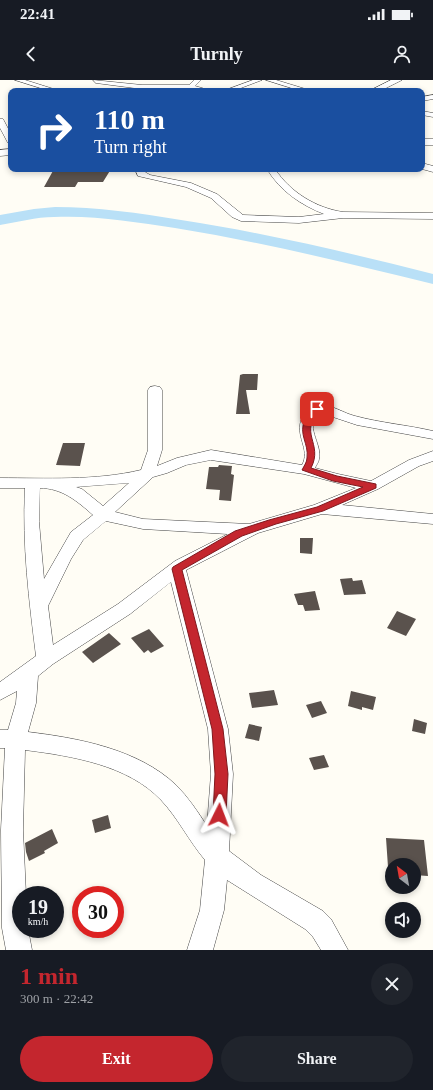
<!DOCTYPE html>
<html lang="en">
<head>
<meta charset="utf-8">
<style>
	body { margin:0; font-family:"Times New Roman",serif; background:#20242c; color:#f1f3f6; height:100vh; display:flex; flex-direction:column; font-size:15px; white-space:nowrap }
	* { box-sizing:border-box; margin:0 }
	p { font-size:13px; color:#9ea1a6 }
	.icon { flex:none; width:22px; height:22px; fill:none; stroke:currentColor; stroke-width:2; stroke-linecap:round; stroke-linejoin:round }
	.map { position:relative; height:870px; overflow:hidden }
	.drawer { display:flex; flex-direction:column; background:#171b24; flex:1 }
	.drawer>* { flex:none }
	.hud { position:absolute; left:8px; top:8px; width:417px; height:84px; border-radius:8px; box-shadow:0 2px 6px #0003; background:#1a4fa0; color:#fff; overflow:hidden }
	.needle { width:26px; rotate:329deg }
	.fabs { position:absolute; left:385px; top:778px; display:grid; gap:8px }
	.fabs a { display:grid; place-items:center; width:36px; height:36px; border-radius:50%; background:#171b24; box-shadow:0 2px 6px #0003; font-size:20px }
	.speed { position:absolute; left:12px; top:806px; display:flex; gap:8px; font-size:20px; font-weight:700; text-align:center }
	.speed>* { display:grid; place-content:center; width:52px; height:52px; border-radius:50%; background:#171b24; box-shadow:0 2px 6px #0003; line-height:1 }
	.speed small { font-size:10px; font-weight:400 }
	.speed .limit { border:6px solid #d22; background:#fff; color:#111 }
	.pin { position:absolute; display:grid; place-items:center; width:34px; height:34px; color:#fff; margin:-17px; border-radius:8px; box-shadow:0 2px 6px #0006 }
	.me { position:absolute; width:44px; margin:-22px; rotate:3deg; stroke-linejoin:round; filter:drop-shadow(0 0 3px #0008) }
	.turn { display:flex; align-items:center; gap:14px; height:84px; padding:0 20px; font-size:18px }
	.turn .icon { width:52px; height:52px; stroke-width:2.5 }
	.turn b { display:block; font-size:28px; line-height:34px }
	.round { display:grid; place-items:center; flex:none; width:42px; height:42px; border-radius:21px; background:#20242c }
	.head { display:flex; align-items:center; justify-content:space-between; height:68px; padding:0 20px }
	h1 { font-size:24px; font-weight:700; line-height:30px; color:#c4262e }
	.cta { display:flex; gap:8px; margin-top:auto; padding:8px 20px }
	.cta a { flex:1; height:46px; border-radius:24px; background:#c4262e; color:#fff; font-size:16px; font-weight:700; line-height:46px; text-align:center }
	.cta a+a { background:#20242c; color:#f1f3f6 }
	.status { display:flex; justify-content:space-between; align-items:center; height:28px; padding:0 20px; background:#171b24; direction:ltr }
	.status svg { height:11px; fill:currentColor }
	header { display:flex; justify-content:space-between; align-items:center; height:52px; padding:0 20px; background:#171b24; font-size:18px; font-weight:700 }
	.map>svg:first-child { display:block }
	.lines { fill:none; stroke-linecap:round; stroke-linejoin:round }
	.river { fill:#b9e0f7; fill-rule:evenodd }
	.building { fill:#5a524d }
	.minor-casing { stroke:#444; stroke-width:1 }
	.tertiary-casing { stroke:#444; stroke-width:1 }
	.minor { fill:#fff; fill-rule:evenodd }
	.tertiary { fill:#fff; fill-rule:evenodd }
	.route { fill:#c4262e; stroke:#7f191e }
</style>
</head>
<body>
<div class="status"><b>22:41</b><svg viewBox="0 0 49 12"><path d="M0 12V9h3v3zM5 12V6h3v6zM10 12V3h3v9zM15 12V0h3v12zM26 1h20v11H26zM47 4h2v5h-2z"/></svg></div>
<header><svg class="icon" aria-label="back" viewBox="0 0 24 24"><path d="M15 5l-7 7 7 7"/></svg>Turnly<svg class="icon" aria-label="person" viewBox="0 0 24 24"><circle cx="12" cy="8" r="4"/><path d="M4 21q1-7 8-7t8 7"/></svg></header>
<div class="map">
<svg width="433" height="870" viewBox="0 0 433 870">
	<rect width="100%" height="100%" fill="#fffdf5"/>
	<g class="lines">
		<path class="river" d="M55 127C97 127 139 133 181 140 266 153 350 173 433 194V204C347 183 262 162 175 148 135 142 94 135 54 137 36 137 18 142 0 145V135L34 129Z"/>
	</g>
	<path class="building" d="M54 89H111L103 102H78L75 107H44Z
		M243 294H258L257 310H246L250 334H236L240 295Z
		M63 363H85L80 386 56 385Z
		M219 385 232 386 231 394 234 395 231 421 219 420 220 410 206 409 209 387H218Z
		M300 458H313L312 474 300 473Z
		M352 498 353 501 362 500 366 514 344 515 340 499Z
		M315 511 320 530 305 531 303 525H298L294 514Z
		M397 531 416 539 406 556 387 548Z
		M149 549 164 566 151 573 148 570 144 573 131 558Z
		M109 553 121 564 93 583 82 572Z
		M274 610 278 625 252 628 249 613Z
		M351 611 376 617 373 630 362 627V630L348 626Z
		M321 621 327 633 312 638 306 625Z
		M414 639 427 643 425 654 412 651Z
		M249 644 262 647 259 661 245 658Z
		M324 675 329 687 314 690 309 678Z
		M108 735 111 748 95 753 92 740Z
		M52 749 58 763 44 771 45 773 29 781 26 772 25 763Z
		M386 758 424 760 428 796 414 795V785L388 787Z"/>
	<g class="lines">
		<defs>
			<path id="minor" d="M15 0H25L60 11H50Z
				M93 0 142 5H189L194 0H201L195 6 212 11 192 9H142L96 3Z
				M253 0H262L233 11H223Z
				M266 0H276L312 11H301Z
				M433 15V19L422 21V17Z
				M422 31 433 33V37L422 35Z
				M0 39H3L11 54V63H8L0 48Z
				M422 83 433 86V92L422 89Z
				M135 89H143L145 92 150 95 191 103 217 114 243 135 299 137 324 134C301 125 280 111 267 89H275C290 112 316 128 343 132L433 133V139L343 138 299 143 241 141 232 137 211 118 186 107 138 96Z
				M155 306 160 307 162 310V370L157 386 177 378 211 370 302 385C311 369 294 356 302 338 306 330 311 324 320 325 333 325 343 333 355 336 381 343 407 345 433 351V359L357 345 321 333C302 344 323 364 319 379 319 382 316 385 315 388L338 394 371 401 409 380 433 371V381L419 386 378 409 342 425 433 434V444L322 434 258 453 186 490 228 649 233 694 229 771 261 795 323 831 331 839 348 870H321L313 857 305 849 227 800 224 830 213 870H187L200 830 205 780C189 761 178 738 161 720 128 685 72 676 25 670L23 750 26 815H21V849H28L32 870H6L2 848 1 750 5 668H0V650H8L16 623 17 611 0 620V602L36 576C29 520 22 465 25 408H0V398C46 398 95 401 141 390L148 370V310L150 307ZM211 380 304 394 356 408 314 425 249 444 143 439 115 432 153 397 167 393 186 385ZM129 403 103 426 82 409 76 407ZM40 408C62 408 77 421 93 435L71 452 44 499 39 442ZM106 441 143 449 228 454 175 481 118 524 53 565 48 526 71 479 83 460ZM171 502 208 649 211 694 207 746C198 732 188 717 176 705 138 669 78 658 28 652L36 623 38 596 53 584 130 534Z"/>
			<path id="tertiary" d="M391 0H402L380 11H369Z
				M422 59H433V65H422Z
				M11 69V75L0 76V70Z"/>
		</defs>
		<use href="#minor" class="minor-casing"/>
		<use href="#tertiary" class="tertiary-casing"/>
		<use href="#minor" class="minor"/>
		<use href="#tertiary" class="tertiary"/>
	</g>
	<path class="route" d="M315 327 321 329C297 353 324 363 311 388L337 396 376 404V408L323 431 276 444 242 456 182 490 223 649 228 694 226 735 224 739 219 741 215 739 213 735 215 694 212 649 172 489 173 487 235 451 269 440 317 427 363 407 333 401 302 390C304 386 307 382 307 378 309 363 298 355 305 339 308 333 309 330 315 327Z"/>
</svg>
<div class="fabs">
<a><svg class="needle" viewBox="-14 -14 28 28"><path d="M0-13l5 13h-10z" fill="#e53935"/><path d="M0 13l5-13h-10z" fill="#9ea1a6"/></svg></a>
<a><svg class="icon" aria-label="sound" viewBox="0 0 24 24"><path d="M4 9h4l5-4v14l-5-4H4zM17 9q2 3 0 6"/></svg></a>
</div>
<div class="speed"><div>19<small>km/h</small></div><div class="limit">30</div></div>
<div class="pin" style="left:317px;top:329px;background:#d93025"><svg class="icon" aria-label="arrive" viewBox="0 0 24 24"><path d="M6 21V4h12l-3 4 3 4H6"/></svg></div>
<svg class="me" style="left:219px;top:735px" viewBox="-20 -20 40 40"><path d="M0-17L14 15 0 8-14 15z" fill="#c4262e" stroke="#fff" stroke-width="4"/></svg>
<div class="hud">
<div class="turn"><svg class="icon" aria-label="right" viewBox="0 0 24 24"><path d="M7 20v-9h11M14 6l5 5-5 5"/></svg><div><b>110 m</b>Turn right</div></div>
</div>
</div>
<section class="drawer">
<div class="head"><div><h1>1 min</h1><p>300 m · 22:42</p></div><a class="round"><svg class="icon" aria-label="close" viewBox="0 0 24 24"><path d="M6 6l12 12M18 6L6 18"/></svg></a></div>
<div class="cta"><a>Exit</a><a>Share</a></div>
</section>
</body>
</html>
